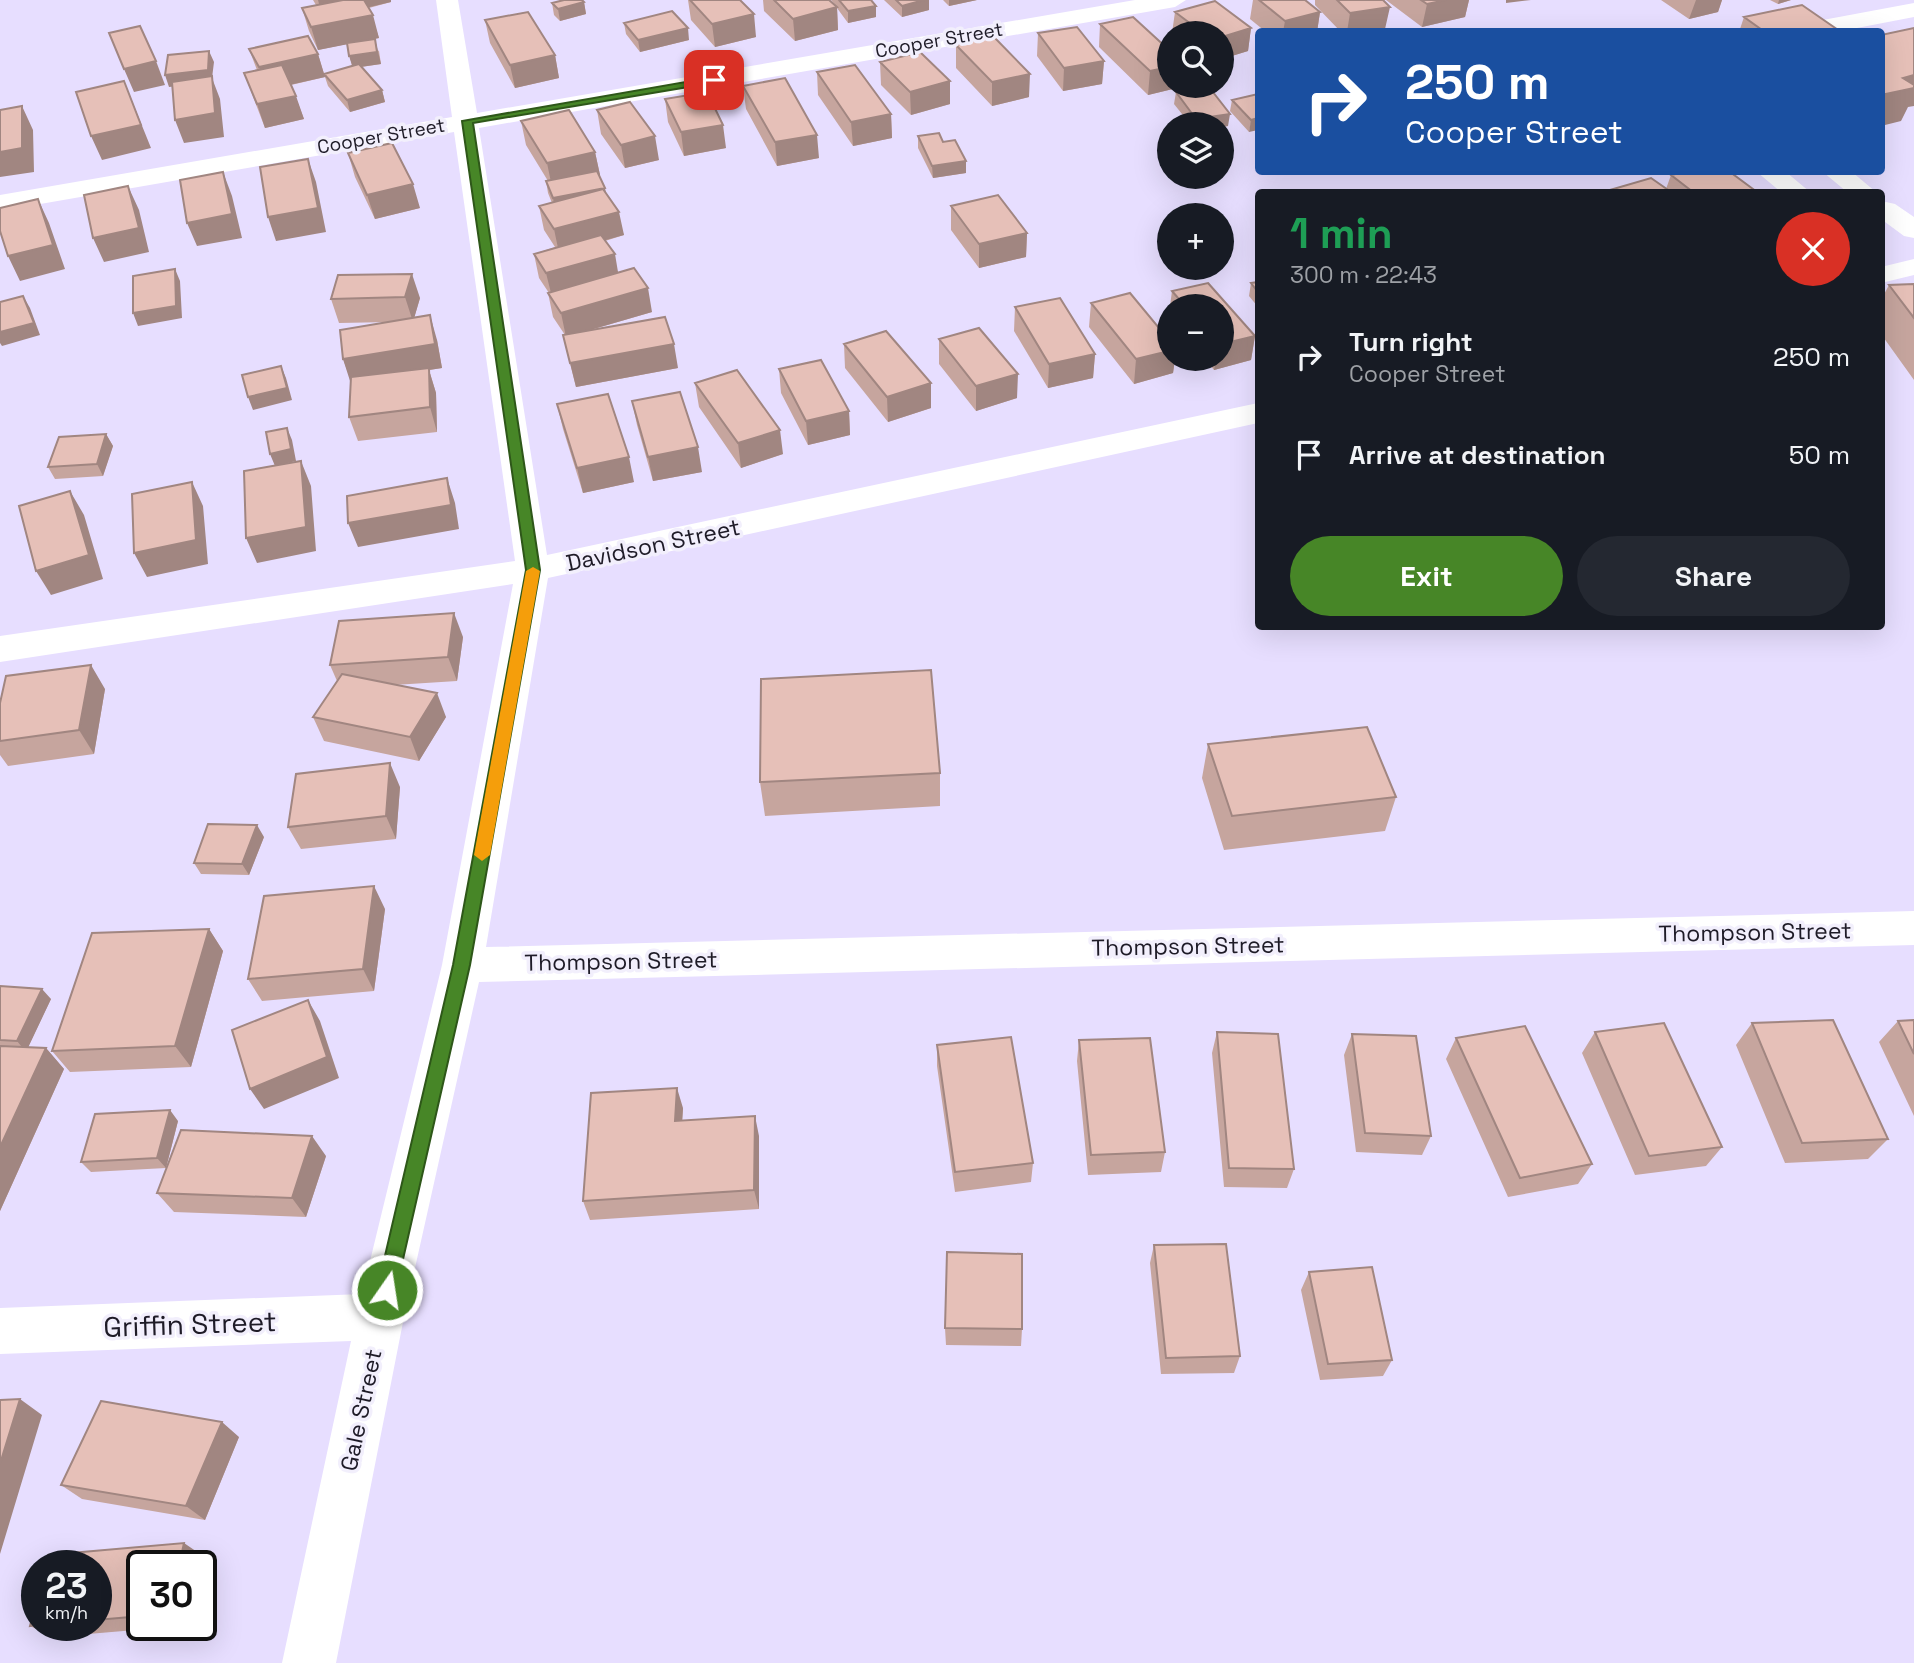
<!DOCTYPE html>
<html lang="en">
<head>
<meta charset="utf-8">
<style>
	body { margin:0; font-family:"Space Grotesk",sans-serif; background:#242831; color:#f1f3f6; height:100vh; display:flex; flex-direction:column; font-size:26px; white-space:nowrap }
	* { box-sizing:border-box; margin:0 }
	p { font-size:23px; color:#9ea1a6 }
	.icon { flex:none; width:38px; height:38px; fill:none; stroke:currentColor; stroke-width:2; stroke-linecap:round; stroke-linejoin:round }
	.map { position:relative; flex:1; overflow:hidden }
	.sheet { position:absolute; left:1255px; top:189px; width:630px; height:441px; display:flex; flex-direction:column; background:#171b24; border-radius:7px; box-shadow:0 7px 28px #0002 }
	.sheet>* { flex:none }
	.guide { position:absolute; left:1255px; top:28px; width:630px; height:147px; border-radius:7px; box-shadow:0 7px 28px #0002; background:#1a4fa0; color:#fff; overflow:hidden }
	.buttons { position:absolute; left:1157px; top:21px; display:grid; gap:14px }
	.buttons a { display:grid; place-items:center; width:77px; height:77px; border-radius:50%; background:#171b24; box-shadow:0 7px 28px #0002; font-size:35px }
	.speed { position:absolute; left:21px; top:1550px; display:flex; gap:14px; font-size:35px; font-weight:700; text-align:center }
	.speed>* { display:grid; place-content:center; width:91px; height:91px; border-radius:50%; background:#171b24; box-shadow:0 7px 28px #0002; line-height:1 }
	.speed small { font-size:18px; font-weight:400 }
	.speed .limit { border:4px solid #111; border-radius:10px; background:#fff; color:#111 }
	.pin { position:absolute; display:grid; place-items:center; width:60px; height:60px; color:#fff; margin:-30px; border-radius:14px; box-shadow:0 4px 10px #0006 }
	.me { position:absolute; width:77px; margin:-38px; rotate:13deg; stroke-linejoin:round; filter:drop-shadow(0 0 5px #0008) }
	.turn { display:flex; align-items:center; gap:24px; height:147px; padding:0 35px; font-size:32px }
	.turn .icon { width:91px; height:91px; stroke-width:2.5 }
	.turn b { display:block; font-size:49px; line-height:60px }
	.round { display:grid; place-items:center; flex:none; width:74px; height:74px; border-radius:37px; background:#242831 }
	.head { display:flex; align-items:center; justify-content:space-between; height:119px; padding:0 35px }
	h1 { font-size:42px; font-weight:700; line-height:52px; color:#1e9e55 }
	.button { display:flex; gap:14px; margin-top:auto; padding:14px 35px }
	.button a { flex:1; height:80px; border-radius:42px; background:#478627; color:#fff; font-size:28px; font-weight:700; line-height:80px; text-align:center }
	.button a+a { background:#242831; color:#f1f3f6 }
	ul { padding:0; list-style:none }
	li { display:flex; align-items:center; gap:21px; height:98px; padding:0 35px }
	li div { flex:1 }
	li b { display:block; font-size:26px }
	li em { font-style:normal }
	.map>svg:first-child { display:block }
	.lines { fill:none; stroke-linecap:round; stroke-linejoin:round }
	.minor { fill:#fff; fill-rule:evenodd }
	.wall { fill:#c6a59e }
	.shaded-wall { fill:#a18681 }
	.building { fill:#e6c0b8; stroke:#a18681; stroke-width:2 }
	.route { fill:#478627; stroke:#2e5719; stroke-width:2 }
	.slow { fill:#f59e0b }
	.labels { text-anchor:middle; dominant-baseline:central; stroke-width:7; stroke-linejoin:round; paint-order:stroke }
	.far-street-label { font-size:19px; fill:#1e1b27; stroke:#f2effc }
	.street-label { font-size:23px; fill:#1e1b27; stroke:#f2effc }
	.near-street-label { font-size:28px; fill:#1e1b27; stroke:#f2effc }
</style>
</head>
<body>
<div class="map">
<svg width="1914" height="1663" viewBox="0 0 1914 1663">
	<rect width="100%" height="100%" fill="#e7deff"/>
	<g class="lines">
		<path class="minor" d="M436 0H458L477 113 1135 0H1186L1175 7 479 128 547 555 1258 403V423L548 578 486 947 1914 911V945L479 982 404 1317 336 1663H282L351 1341 0 1354V1308L362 1294 442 965 513 584 0 662V636L515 561 454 132 0 211V195L452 117Z
			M1914 3V17L1836 32H1785L1796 25Z
			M1757 172H1786L1810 192H1781Z
			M1823 172H1852L1876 192H1847Z
			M1886 202 1895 204 1914 217V238L1904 236 1881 219V203Z
			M1914 259V275L1881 283V267Z"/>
	</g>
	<path class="wall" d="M313 0H391V2L369 8 379 38 363 41 379 51 381 64 361 67 382 90 385 102 350 112 328 86 325 77 291 85 304 119 265 128 244 73 257 70 249 49 318 54 324 74 352 66 347 44 318 50 309 31 302 8 316 5Z
		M688 0H740L756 37 715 47 691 20Z
		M763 0H829L836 6 831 0H871L876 6V17L848 23 837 8 838 30 795 41 764 11Z
		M884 0H929V10L902 17Z
		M943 0H977L949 6Z
		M1253 0H1305L1320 12 1317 32H1266L1250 19Z
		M1315 0H1383L1385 29 1373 32H1341L1315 5Z
		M1386 0H1469L1465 17 1422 27Z
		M1661 0H1722L1718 12 1689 19Z
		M1770 0H1791L1778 4Z
		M1215 1 1251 28 1248 51 1222 59V33H1172L1175 12Z
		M584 2 586 14 560 21 554 15 552 3Z
		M1744 17 1841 32H1739Z
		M485 20 555 55 559 78 515 88 490 43Z
		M624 23 689 40 640 52 626 34Z
		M1100 24 1181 87 1148 95 1099 47Z
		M1038 33 1104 61 1102 84 1063 91 1037 56Z
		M956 45 1029 97 992 106 956 68Z
		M880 62 950 104 911 115 881 85Z
		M817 72 891 114 892 138 853 146 818 95Z
		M743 86 819 158 777 166 746 109Z
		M1176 92 1228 126 1222 127V124H1190L1174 104Z
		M1258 94 1249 132 1230 111 1232 100Z
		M665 99 726 148 684 156 668 122Z
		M597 110 659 160 625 168 601 134Z
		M521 121 595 152 600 175 599 176 624 235 605 241 618 273 652 312 587 331 678 368 576 387 563 335H565L553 317 548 293H549L539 278 534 254 555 247 544 230 539 206 552 203 548 193 546 181H548L526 145Z
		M918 136 966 173 933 178 918 148Z
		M348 153 420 208 375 219 355 177Z
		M1671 175 1757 192H1603L1666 189Z
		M951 206 1027 233 1026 257 979 268 951 230Z
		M338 275 420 298 414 318 437 340 442 368 429 370 436 393 437 432 358 441 349 417 351 381 343 359 390 322 339 323 331 299Z
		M1258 282V307L1249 296 1251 283Z
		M1208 283 1255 336 1251 360 1214 370 1205 359H1222V306H1170L1172 291Z
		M1914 284V380L1881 334V300L1889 285Z
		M1091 303 1169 359H1175L1173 373 1134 384 1089 327Z
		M1015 307 1095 354 1093 378 1048 388 1014 331Z
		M939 339 1017 398 976 411 939 364Z
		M844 344 931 408 888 422 845 368Z
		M779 369 849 411 850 435 808 445 781 393Z
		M695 383 783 454 741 468 699 407Z
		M632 401 702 472 653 481 637 425Z
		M557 404 634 482 583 493 563 429Z
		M106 434 113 446 103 476 55 479 48 467Z
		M463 637 457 681 394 685 446 717 419 761 324 741 313 717 337 681 330 665Z
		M105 689 94 754 8 766 0 755V703Z
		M1208 744 1396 797 1385 831 1224 850 1202 778Z
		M940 773V806L765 816 760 782Z
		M400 787 396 839 301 849 288 827Z
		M264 837 249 875 201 874 194 863Z
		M385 909 374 991 262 1001 248 979Z
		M209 929 223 951 191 1067 70 1072 52 1051Z
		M0 986 51 999 28 1047 46 1048 64 1069 0 1211Z
		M1914 1020V1116L1879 1042 1898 1021Z
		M1752 1023 1888 1139 1868 1159 1785 1163 1736 1045Z
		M1217 1032 1294 1169 1287 1188 1224 1187 1212 1053Z
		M1595 1032 1722 1147 1706 1166 1635 1175 1582 1053Z
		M1352 1034 1431 1136 1422 1155 1356 1152 1344 1055Z
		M1456 1038 1592 1164 1578 1184 1508 1197 1446 1059Z
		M1079 1040 1165 1152 1161 1172 1088 1175 1077 1061Z
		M937 1045 1033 1163 1031 1182 955 1192 937 1066Z
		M683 1108 682 1121 759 1136V1209L590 1220 583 1201Z
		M178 1121 166 1168 91 1172 81 1162Z
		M326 1156 306 1217 174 1212 157 1193Z
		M1154 1245 1240 1356 1234 1373 1161 1374 1150 1263Z
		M1309 1272 1392 1360 1383 1376 1320 1380 1301 1290Z
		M945 1328 1022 1329 1021 1346 946 1345Z
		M239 1437 205 1520 82 1499 61 1485Z
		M203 1556 201 1566H142V1626H182L53 1637 30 1626 37 1599V1626H96V1566Z"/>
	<path class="shaded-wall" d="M318 0H391V2L323 18Z
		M924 0H929V10L902 17V6Z
		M949 0H977L949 6Z
		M1446 0H1469L1465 17 1422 27 1427 4Z
		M1506 0H1531L1506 3Z
		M1696 0H1722L1718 12 1689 19Z
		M1779 0H1791L1778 4Z
		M584 2 586 14 560 21 558 9Z
		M876 6V17L848 23V11Z
		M837 7 838 30 795 41 793 19Z
		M1390 7 1385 29 1373 32H1347L1350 13Z
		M1320 12 1317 32H1283L1285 21Z
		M754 14 756 37 715 47 712 24Z
		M373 15 379 38 318 50 311 27Z
		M688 28 689 40 640 52 638 40Z
		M1251 28 1248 51 1222 59V37Z
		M375 39 381 64 353 68 349 56Z
		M209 51 214 62 212 78 220 99 224 137 184 143 175 120 212 82 169 87 165 75Z
		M318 54 325 77 267 90 259 67Z
		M555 55 559 78 515 88 510 65Z
		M156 61 165 85 134 92 124 69Z
		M1104 61 1102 84 1063 91 1064 68Z
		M1169 67V86L1181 87 1148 95 1150 71Z
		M1030 74 1029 97 992 106V82Z
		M1914 75V106L1908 107 1901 121 1881 126V95L1903 78Z
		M124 81 151 148 102 160 91 136Z
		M950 81V104L911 115 910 92Z
		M382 90 385 102 350 112 347 100Z
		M296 96 304 119 265 128 257 104Z
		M22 106 33 130 34 172 0 177V152Z
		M891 114 892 138 853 146 851 122Z
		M1230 114 1228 126 1222 127V124H1195L1196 119Z
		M1258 118V130L1249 132 1251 120Z
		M723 125 726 148 684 156 681 132Z
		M817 135 819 158 777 166 775 142Z
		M655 136 659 160 625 168 621 145Z
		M595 152 600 175 552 187 547 163Z
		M308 159 316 182 326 232 276 241 268 217Z
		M966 161V173L933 178 932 166Z
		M223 172 232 196 242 238 197 246 187 223Z
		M413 184 420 208 375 219 367 195Z
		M128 186 139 210 149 252 104 262 93 238Z
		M605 188 607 200 555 210 553 198Z
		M38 199 49 223 65 269 20 281 8 256Z
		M619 212 624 235 559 253 554 229Z
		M1027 233 1026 257 979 268V244Z
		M615 254 619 278 552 297 546 273Z
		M175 269 180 281 182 318 138 326 133 313Z
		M412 274 420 298 413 322 405 297Z
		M648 288 652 312 566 337 561 313Z
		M23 296 30 308 40 335 2 346 0 343V332Z
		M430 315 437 340 442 368 429 370 436 393 437 432 430 407 351 384 343 359Z
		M1255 336 1251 360 1214 370 1216 359H1222V344Z
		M674 344 678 368 576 387 570 363Z
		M1169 351V359H1175L1173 373 1134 384 1136 359Z
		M1095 354 1093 378 1048 388 1049 364Z
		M281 366 286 378 292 400 253 410 248 397Z
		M1018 374 1017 398 976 411V386Z
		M931 383V408L888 422 887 397Z
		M849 411 850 435 808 445 806 421Z
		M287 428 292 440 296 461 275 466 270 454Z
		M780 430 783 454 741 468 738 443Z
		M106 434 113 446 103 476 97 464Z
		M698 447 702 472 653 481 648 457Z
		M629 457 634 482 583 493 577 468Z
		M301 461 311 486 316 551 257 563 246 538Z
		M447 478 455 503 459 529 358 547 348 523Z
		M192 482 203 506 208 564 147 577 134 553Z
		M70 491 84 515 103 579 51 595 36 571Z
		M454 613 463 637 457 681 448 657Z
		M91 665 105 689 94 754 79 730Z
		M437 693 446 717 419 761 410 737Z
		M390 763 400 787 396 839 386 816Z
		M257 825 264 837 249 875 242 864Z
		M374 886 385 909 374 991 363 969Z
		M209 929 223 951 191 1067 175 1046Z
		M42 989 51 999 26 1052 17 1041Z
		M308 1000 320 1021 339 1078 264 1109 250 1089Z
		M46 1048 64 1069 0 1211V1147Z
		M677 1088 683 1108 681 1141 675 1121Z
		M170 1110 178 1121 166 1168 157 1158Z
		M755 1116 759 1136V1209L754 1190Z
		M312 1136 326 1156 306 1217 292 1198Z
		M20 1399 42 1415 0 1554V1464Z
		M222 1422 239 1437 205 1520 186 1506Z
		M184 1543 203 1556 201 1566H179Z"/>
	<path class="building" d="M343 0H364L373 15 311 27 302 8Z
		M564 0H582L584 2 558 9 552 3Z
		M690 0H740L754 14 712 24Z
		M774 0H829L837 7 793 19Z
		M839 0H871L876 6 848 11Z
		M896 0H924L902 6Z
		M1259 0H1305L1320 12 1285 21Z
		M1337 0H1383L1390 7 1350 13Z
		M1421 0H1446L1427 4Z
		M1215 1 1251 28 1222 37V33H1203L1175 12Z
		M1802 5 1841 32H1765L1744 17Z
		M672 11 688 28 638 40 624 23Z
		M528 12 555 55 510 65 485 20Z
		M1133 17 1169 50V67L1150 71 1100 24Z
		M140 26 156 61 124 69 109 33Z
		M1077 27 1104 61 1064 68 1038 33Z
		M1914 28V75L1903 78 1914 85V88L1881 95V35Z
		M308 36 318 54 259 67 249 49Z
		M993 36 1030 74 992 82 956 45Z
		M375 39 377 52 349 56 347 43Z
		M209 51 208 70 165 75 168 55Z
		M920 52 950 81 910 92 880 62Z
		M359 64 382 90 347 100 324 74Z
		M282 65 296 96 257 104 244 73Z
		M855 65 891 114 851 122 817 72Z
		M212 76 215 113 175 120 172 82Z
		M785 78 817 135 775 142 743 86Z
		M124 81 141 125 91 136 76 92Z
		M1209 87 1230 114 1196 119 1176 92Z
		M707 92 723 125 681 132 665 99Z
		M1258 94V118L1251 120 1232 100Z
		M630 102 655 136 621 145 597 110Z
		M22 106V148L0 152V110Z
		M569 110 595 152 547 163 521 121Z
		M939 133 943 142 955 140 966 161 932 166 918 136Z
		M392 143 413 184 367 195 348 153Z
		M308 159 318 208 268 217 260 167Z
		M597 171 605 188 553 198 546 181Z
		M223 172 232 214 187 223 180 180Z
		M1684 172H1730L1757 192H1693L1671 175Z
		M1651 178 1671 192H1603Z
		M128 186 139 228 93 238 84 195Z
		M603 189 619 212 554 229 539 206Z
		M998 195 1027 233 979 244 951 206Z
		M38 199 53 245 8 256 0 231V208Z
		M601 235 615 254 546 273 534 254Z
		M634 268 648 288 561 313 548 293Z
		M175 269 176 306 133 313V276Z
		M412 274 405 297 331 299 338 275Z
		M1258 282V292L1251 283Z
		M1208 283 1255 336 1222 344V306H1185L1172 291Z
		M1914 284V318L1889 285Z
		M1130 293 1169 340V351L1136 359 1091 303Z
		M23 296 34 323 0 332V302Z
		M1060 298 1095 354 1049 364 1015 307Z
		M430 315 435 344 343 359 340 330Z
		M665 317 674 344 570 363 563 335Z
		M979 328 1018 374 976 386 939 339Z
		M886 331 931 383 887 397 844 344Z
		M821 360 849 411 806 421 779 369Z
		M281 366 287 388 248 397 242 375Z
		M429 368 430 407 349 417 351 377Z
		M737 370 780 430 738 443 695 383Z
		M680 392 698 447 648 457 632 401Z
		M608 394 629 457 577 468 557 404Z
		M287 428 291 449 270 454 266 432Z
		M106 434 97 464 48 467 59 437Z
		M301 461 306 527 246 538 244 471Z
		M447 478 451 505 348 523 347 496Z
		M192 482 196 540 134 553 132 494Z
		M70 491 89 555 36 571 19 506Z
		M454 613 448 657 330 665 339 621Z
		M91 665 79 730 0 741V703L6 676Z
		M931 670 940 773 760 782 761 679Z
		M342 674 437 693 410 737 313 717Z
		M1367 727 1396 797 1232 816 1208 744Z
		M390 763 386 816 288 827 296 774Z
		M208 824 257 825 242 864 194 863Z
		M374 886 363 969 248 979 264 896Z
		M209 929 175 1046 52 1051 92 933Z
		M0 986 42 989 17 1041 0 1040Z
		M308 1000 327 1057 250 1089 232 1030Z
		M1833 1020 1888 1139 1802 1143 1752 1023Z
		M1914 1020V1054L1898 1021Z
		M1664 1023 1722 1147 1649 1156 1595 1032Z
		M1525 1026 1592 1164 1520 1178 1456 1038Z
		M1217 1032 1278 1034 1294 1169 1229 1168Z
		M1352 1034 1416 1036 1431 1136 1365 1133Z
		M1011 1037 1033 1163 955 1172 937 1045Z
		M1150 1038 1165 1152 1091 1155 1079 1040Z
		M0 1046 46 1048 0 1147Z
		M677 1088 675 1121 755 1116 754 1190 583 1201 591 1093Z
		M170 1110 157 1158 81 1162 95 1114Z
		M181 1130 312 1136 292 1198 157 1193Z
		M1226 1244 1240 1356 1166 1358 1154 1245Z
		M947 1252 1022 1254V1329L945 1328Z
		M1372 1267 1392 1360 1328 1364 1309 1272Z
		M20 1399 0 1464V1400Z
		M101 1401 222 1422 186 1506 61 1485Z
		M184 1543 179 1566H142V1616L96 1620V1566H45L48 1555Z
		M37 1599V1625L30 1626Z"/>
	<path class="route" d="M714 77 718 82 473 123 540 570 470 965 396 1290 393 1297 387 1299 380 1297 377 1290 453 965 526 570 462 121Z"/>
	<path class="slow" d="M533 567 540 571 490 855 482 861 474 855 526 571Z"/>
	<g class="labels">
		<g class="far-street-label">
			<text transform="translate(939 40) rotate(-10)">Cooper Street</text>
			<text transform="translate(381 136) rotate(-10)">Cooper Street</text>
		</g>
		<g class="street-label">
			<text transform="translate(653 545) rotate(-12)">Davidson Street</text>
			<text transform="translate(1755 932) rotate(-1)">Thompson Street</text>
			<text transform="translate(1188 946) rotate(-1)">Thompson Street</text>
			<text transform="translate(621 961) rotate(-1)">Thompson Street</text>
			<text transform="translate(361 1410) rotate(-78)">Gale Street</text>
		</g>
		<g class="near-street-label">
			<text transform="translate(190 1324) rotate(-2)">Griffin Street</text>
		</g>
	</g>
</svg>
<div class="buttons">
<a><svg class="icon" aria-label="search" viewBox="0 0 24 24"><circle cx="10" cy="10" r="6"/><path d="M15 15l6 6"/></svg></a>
<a><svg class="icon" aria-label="layers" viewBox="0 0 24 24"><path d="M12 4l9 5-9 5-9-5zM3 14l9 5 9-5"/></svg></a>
<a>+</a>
<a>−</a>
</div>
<div class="speed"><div>23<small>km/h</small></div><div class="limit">30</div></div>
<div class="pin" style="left:714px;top:80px;background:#d93025"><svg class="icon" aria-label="arrive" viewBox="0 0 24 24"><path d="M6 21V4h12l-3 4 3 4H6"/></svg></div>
<svg class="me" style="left:387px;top:1290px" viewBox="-20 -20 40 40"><circle r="17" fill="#478627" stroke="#fff" stroke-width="3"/><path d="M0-11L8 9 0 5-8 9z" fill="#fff"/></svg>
<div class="guide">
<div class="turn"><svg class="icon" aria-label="right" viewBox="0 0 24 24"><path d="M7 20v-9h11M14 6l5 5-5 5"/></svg><div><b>250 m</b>Cooper Street</div></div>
</div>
<section class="sheet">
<div class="head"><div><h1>1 min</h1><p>300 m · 22:43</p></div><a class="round" style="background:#d93025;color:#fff"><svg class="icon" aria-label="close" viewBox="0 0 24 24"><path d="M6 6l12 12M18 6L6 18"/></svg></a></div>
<ul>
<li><svg class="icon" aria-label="right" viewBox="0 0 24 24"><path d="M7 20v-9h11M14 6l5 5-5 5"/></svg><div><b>Turn right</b><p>Cooper Street</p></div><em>250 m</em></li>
<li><svg class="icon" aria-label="arrive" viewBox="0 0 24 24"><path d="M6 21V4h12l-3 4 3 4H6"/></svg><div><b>Arrive at destination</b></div><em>50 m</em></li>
</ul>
<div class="button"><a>Exit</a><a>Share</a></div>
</section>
</div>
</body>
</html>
